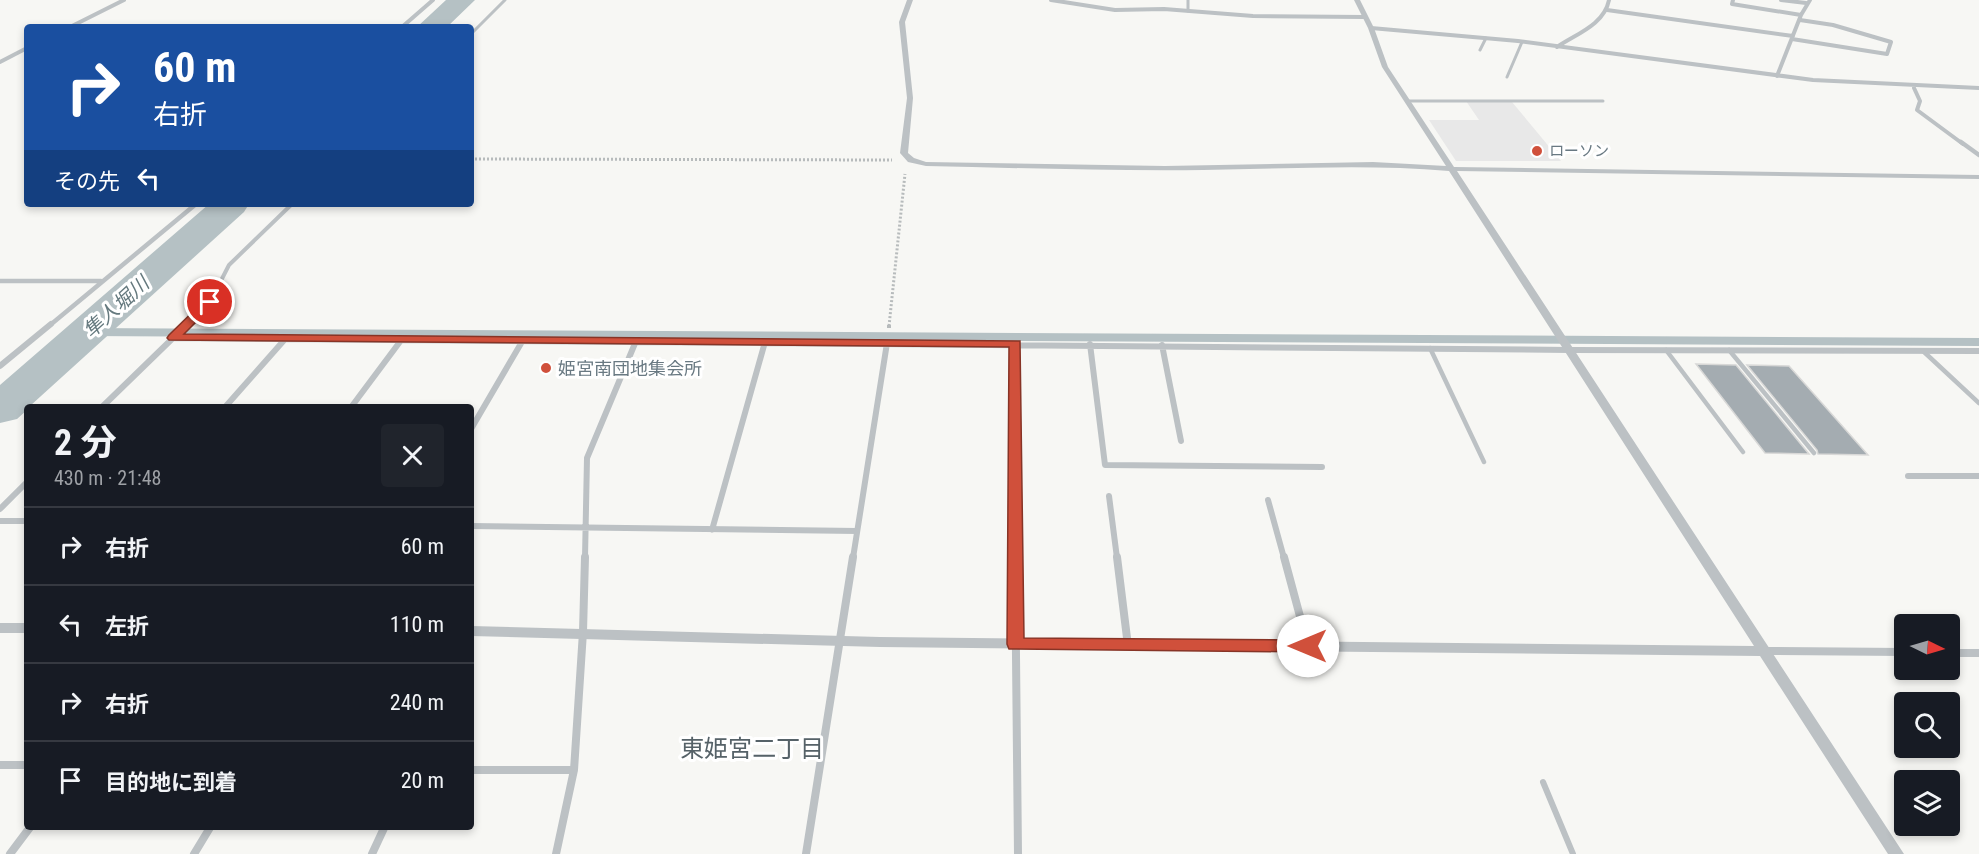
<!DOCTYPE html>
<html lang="ja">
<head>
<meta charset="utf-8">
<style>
	body { margin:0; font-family:"Roboto Condensed","Noto Sans JP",sans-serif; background:#20242c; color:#f1f3f6; height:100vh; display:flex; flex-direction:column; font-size:22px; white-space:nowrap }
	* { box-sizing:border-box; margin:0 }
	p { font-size:20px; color:#9ea1a6 }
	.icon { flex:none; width:33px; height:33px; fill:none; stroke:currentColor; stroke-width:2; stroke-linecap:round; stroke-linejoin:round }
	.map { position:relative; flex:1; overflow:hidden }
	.side { position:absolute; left:24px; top:404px; width:450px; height:426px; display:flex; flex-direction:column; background:#171b24; border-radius:6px; box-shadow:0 3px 9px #0003 }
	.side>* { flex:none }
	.hud { position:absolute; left:24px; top:24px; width:450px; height:183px; border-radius:6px; box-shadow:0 3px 9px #0003; background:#1a4fa0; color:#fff; overflow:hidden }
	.needle { width:39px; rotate:95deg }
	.tools { position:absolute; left:1894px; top:614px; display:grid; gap:12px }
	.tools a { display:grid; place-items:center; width:66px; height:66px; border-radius:6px; background:#171b24; box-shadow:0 3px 9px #0003; font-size:30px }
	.pin { position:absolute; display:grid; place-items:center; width:51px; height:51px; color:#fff; margin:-26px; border:3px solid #fff; border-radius:50%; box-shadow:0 2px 6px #0007 }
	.me { position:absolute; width:66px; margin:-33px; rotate:270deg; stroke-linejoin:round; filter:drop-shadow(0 0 4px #0008) }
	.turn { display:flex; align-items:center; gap:21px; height:126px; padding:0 30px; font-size:27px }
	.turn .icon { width:78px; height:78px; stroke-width:2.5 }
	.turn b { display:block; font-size:42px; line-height:51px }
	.then { display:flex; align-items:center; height:57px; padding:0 30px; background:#0003; gap:12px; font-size:22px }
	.round { display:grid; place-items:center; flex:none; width:63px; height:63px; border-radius:6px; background:#20242c }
	.head { display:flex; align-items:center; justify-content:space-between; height:102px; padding:0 30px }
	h1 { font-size:36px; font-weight:700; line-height:45px }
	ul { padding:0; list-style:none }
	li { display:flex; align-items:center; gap:18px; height:78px; padding:0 30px; border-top:2px solid #363941 }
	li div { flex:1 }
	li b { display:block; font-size:22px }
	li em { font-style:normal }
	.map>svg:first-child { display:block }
	.built { fill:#e8e8e8 }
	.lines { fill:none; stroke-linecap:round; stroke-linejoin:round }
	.stream { stroke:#b5c1c4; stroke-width:8 }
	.river { fill:#b5c1c4; fill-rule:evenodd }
	.building { fill:#a4acb1; stroke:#d8d8d7; stroke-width:1.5 }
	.path-far1 { stroke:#b7bbbc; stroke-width:3; stroke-dasharray:2 2; stroke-linecap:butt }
	.path { stroke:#b7bbbc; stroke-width:4; stroke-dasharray:3 3; stroke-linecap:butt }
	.service-far3 { stroke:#bcc1c4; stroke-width:3 }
	.service-far2 { stroke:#bcc1c4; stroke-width:4 }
	.service-far1 { stroke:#bcc1c4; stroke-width:4.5 }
	.service { stroke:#bcc1c4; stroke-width:6 }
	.minor-far3 { stroke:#bcc1c4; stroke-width:4 }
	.minor-far2 { stroke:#bcc1c4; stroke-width:4.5 }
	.minor-far1 { stroke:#bcc1c4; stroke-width:6 }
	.minor { stroke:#bcc1c4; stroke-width:8 }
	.tertiary { fill:#bcc1c4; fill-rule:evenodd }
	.route { fill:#d0503b; stroke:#873426; stroke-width:1.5 }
	.poi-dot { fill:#d0503b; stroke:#fff; stroke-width:2 }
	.labels { text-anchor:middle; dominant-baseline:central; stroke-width:6; stroke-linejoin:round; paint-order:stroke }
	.far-poi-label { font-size:15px; fill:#697982; stroke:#fff; text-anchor:start }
	.poi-label { font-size:18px; fill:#697982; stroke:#fff; text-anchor:start }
	.water-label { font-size:20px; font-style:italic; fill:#65797e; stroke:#fff }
	.near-neighbourhood-label { font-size:24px; fill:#566268; stroke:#fff }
</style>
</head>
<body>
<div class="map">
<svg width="1979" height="854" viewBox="0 0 1979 854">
	<rect width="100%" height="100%" fill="#f7f7f4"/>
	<path class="built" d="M1466 101 1512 102 1561 161H1456L1429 120H1479Z"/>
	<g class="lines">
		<path class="stream" d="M87 332 1979 342"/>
		<path class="river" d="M446 0H475L447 27H417Z
			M209 204H249L244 212 30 406H27V410L17 419 0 423V385Z"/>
	</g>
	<path class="building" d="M1696 364 1736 365 1809 454 1765 453Z
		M1747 365 1789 366 1868 455 1818 454 1817 450Z"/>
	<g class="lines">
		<path class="path-far1" d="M471 159 892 160
			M889 326 905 174"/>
		<path class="path" d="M889 328V324"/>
		<path class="service-far3" d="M1188 0V11
			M471 34 505 0
			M1480 50 1486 38
			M1507 77 1522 42
			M1408 101H1603"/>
		<path class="service-far2" d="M185 326 210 302 229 265 292 204"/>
		<path class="service-far1" d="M173 337 187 324
			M1430 348 1484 462
			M1666 350 1743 452
			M1729 350 1814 453
			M1923 351 1979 403"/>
		<path class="service" d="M1543 782 1573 854"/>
		<path class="minor-far3" d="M1051 0 1115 10 1164 9 1253 16 1364 17
			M1733 0 1732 4 1801 15
			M1781 0 1806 3
			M1607 10 1793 36
			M70 27 124 0
			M402 27 433 0
			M1371 28 1518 41 1813 80 1979 88
			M1792 39 1887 54 1891 42 1833 25 1800 20
			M1557 47C1576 34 1604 25 1609 0
			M0 62 27 48
			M1777 76 1801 15 1810 0
			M1914 88 1920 101 1917 110 1963 144"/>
		<path class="minor-far2" d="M1961 142 1979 155
			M0 281H101
			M49 326 196 204"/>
		<path class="minor-far1" d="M1015 343V558
			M1090 344 1105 465 1322 467
			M1162 345 1181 441
			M0 366 51 324
			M103 406 173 338 1570 350 1979 351
			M226 406 286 338
			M352 406 402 339
			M471 429 523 340
			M1908 476H1979
			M1109 496 1117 558
			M1268 500 1284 558
			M0 509 27 482
			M0 521H27
			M471 526 857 531
			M712 530 765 342
			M585 558 587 458 636 341
			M853 558 887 343"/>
		<path class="minor" d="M1015 557 1018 854
			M1117 557 1128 646
			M1284 557 1308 646
			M1765 651 1905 652
			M1950 653H1979
			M0 765H27
			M471 770H574
			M10 854 31 826
			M194 854 211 826
			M372 854 385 826
			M556 854 574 770 583 632 585 557
			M806 854 853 557"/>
		<path class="tertiary" d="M907 0H913L905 22 913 98 908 153 914 158 926 162 1165 166 1373 162 1446 166 1382 67 1368 28 1354 0H1360L1374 28 1388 67 1454 167 1979 175V179L1457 171 1904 854H1888L1760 656 880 647 471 636V626L880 637 1754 646 1449 171C1367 164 1285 169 1203 170 1111 171 1018 168 926 166L908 162 900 153 907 98 899 22Z
			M0 623H27V633H0Z"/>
	</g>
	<path class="route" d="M210 298 216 302 184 334 1020 341 1024 638 1308 640 1314 642 1317 646 1314 651 1308 652 1009 649 1007 644 1009 347 169 340 167 338 169 335 206 299Z"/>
	<g class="poi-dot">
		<circle cx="1537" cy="151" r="6"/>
		<circle cx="546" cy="368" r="6"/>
	</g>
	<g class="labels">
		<g class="far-poi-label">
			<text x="1549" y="151">ローソン</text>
		</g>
		<g class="poi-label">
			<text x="558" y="368">姫宮南団地集会所</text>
		</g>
		<g class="water-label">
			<text transform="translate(116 307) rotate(-42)">隼人堀川</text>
		</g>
		<g class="near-neighbourhood-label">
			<text x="752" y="749">東姫宮二丁目</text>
		</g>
	</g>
</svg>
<div class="tools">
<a><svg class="needle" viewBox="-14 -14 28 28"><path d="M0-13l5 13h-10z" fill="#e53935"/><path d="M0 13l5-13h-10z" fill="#9ea1a6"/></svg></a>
<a><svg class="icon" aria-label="search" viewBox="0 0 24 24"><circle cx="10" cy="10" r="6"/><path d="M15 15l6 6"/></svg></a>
<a><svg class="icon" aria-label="layers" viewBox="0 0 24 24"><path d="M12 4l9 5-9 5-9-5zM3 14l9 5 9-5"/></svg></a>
</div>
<div class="pin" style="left:210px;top:302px;background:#d93025"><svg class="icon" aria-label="arrive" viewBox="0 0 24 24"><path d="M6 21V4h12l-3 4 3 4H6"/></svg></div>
<svg class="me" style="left:1308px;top:646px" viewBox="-20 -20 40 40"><circle r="19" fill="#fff"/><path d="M0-13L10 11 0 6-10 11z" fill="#d0503b"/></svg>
<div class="hud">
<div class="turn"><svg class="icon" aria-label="right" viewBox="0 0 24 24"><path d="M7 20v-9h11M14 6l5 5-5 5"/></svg><div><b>60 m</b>右折</div></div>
<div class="then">その先<svg class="icon" aria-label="left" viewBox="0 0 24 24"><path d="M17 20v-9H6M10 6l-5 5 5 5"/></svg></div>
</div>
<section class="side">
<div class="head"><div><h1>2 分</h1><p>430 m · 21:48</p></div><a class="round"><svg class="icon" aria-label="close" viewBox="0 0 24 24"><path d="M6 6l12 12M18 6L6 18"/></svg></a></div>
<ul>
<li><svg class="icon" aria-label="right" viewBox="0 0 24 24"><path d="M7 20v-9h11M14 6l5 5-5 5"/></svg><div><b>右折</b></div><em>60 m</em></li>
<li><svg class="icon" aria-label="left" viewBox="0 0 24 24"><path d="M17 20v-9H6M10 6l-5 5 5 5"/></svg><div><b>左折</b></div><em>110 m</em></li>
<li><svg class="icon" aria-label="right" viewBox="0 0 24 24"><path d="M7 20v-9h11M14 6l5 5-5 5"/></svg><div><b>右折</b></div><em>240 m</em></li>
<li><svg class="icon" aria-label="arrive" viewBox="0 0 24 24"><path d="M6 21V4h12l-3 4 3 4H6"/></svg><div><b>目的地に到着</b></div><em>20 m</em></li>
</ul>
</section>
</div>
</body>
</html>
